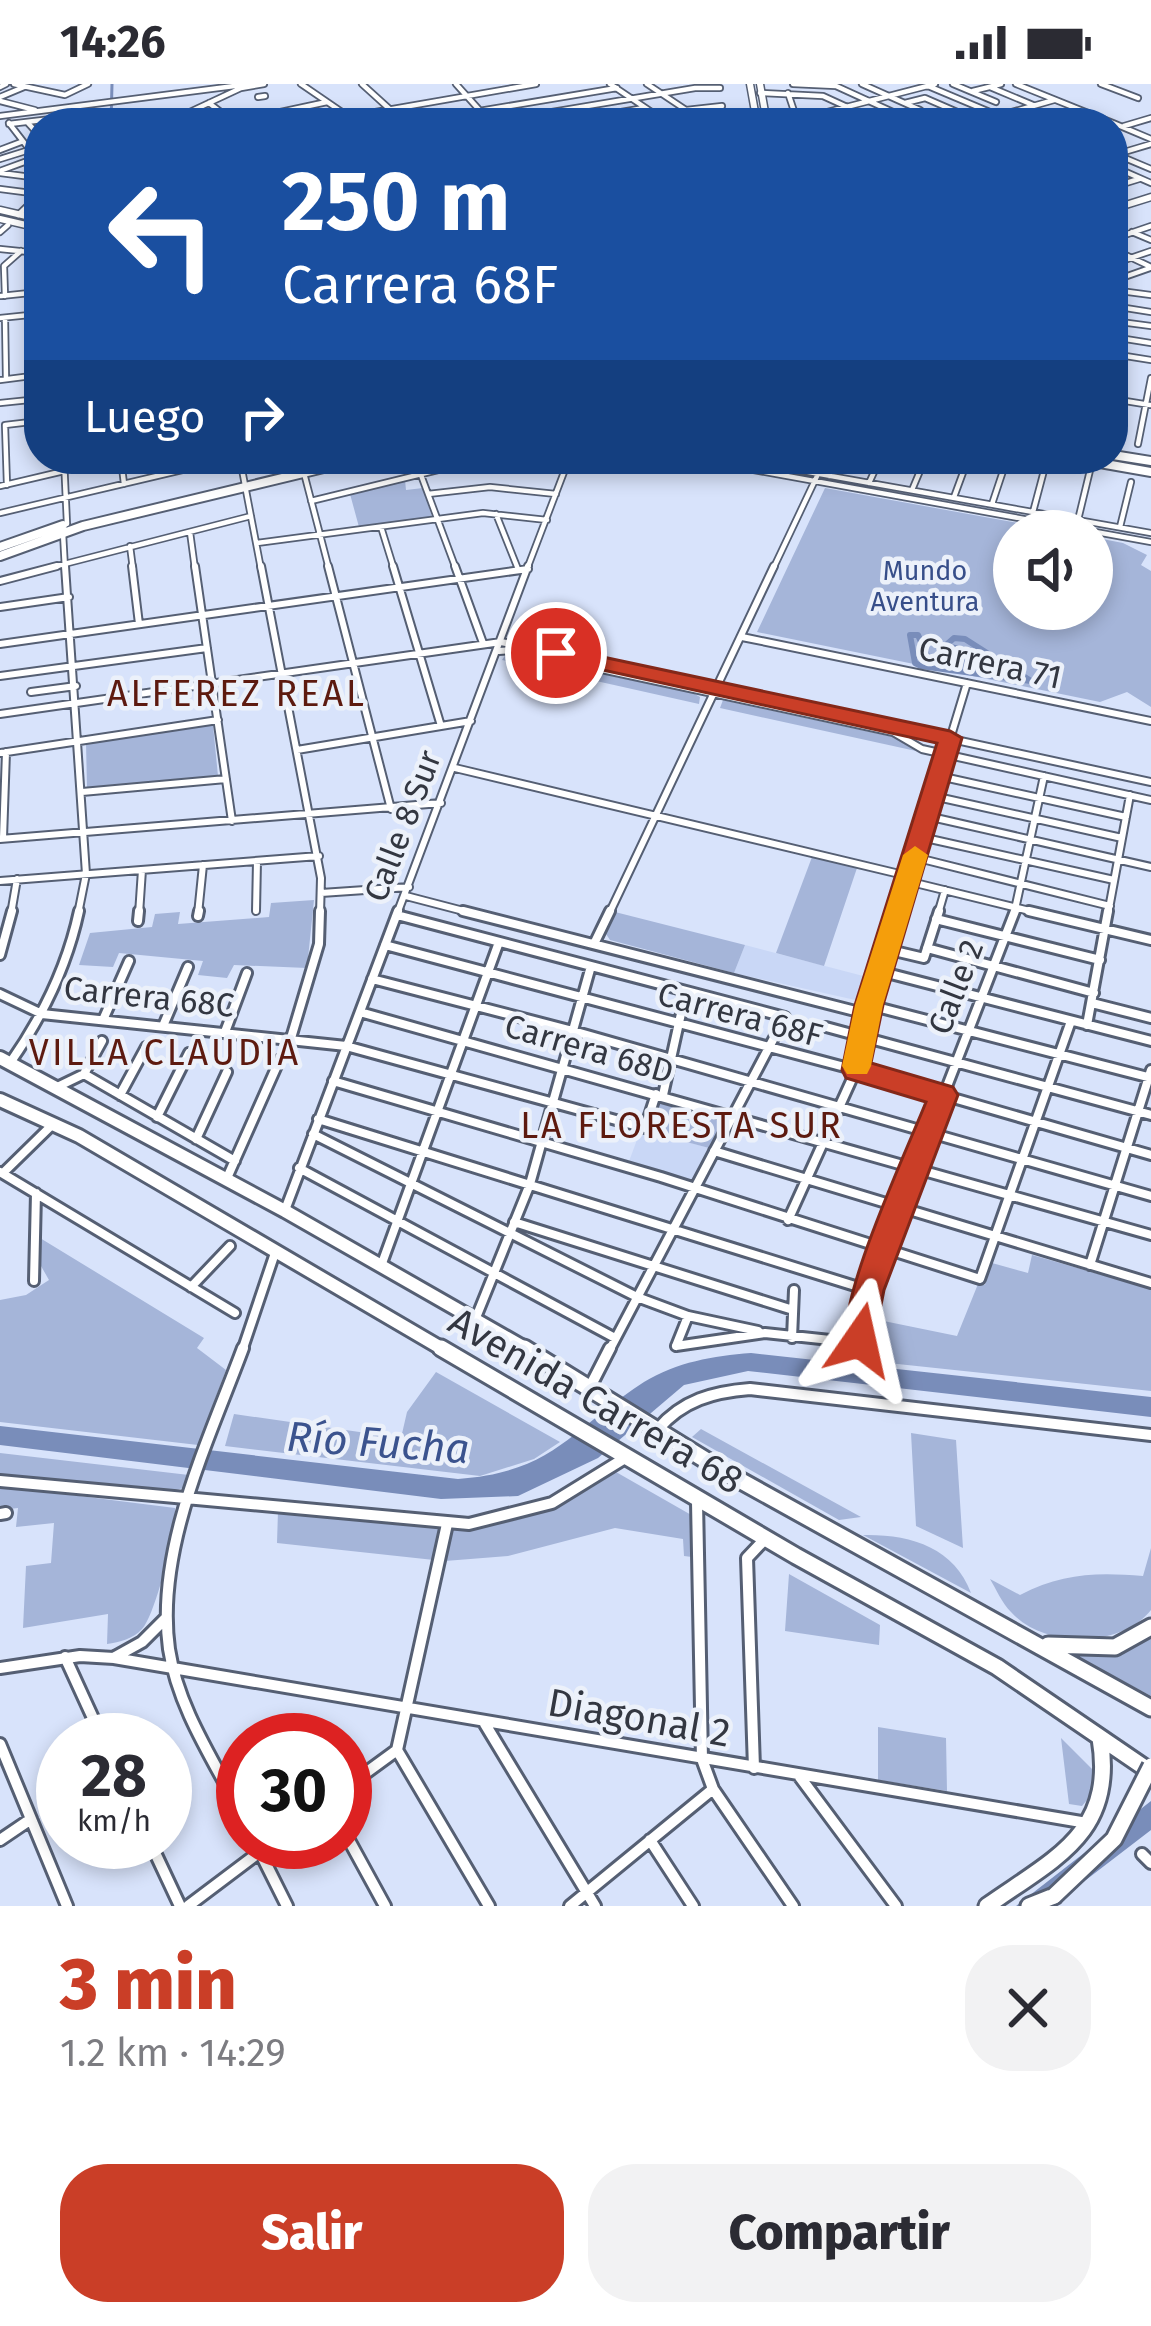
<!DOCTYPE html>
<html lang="es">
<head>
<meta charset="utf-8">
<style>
	body { margin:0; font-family:"Fira Sans",sans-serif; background:#f2f2f3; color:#2b2b33; height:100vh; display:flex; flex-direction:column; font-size:45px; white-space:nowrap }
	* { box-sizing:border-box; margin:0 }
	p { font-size:39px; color:#7c7c81 }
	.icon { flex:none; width:66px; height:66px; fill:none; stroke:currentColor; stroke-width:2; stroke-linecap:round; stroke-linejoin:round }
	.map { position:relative; height:1822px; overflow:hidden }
	.panel { display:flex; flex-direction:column; background:#fff; flex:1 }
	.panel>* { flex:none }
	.hud { position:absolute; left:24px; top:24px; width:1104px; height:366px; border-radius:48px; box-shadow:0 6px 18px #0003; background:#1a4fa0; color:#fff; overflow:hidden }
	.controls { position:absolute; left:993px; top:426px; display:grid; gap:24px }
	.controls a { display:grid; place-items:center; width:120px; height:120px; border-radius:50%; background:#fff; box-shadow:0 6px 18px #0003; font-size:60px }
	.speed { position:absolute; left:36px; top:1629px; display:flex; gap:24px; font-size:60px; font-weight:700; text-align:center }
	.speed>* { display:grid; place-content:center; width:156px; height:156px; border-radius:50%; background:#fff; box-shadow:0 6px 18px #0003; line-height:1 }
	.speed small { font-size:30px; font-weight:400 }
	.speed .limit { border:18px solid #d22; background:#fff; color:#111 }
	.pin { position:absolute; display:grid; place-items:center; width:102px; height:102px; color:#fff; margin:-51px; border:6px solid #fff; border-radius:50%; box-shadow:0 3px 12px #0007 }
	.me { position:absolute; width:132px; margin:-66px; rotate:11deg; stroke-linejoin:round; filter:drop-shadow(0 0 9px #0008) }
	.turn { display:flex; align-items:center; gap:42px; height:252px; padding:0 60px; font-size:54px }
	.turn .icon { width:156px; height:156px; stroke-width:2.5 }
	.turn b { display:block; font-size:84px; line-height:102px }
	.then { display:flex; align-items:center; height:114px; padding:0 60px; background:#0003; gap:24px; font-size:45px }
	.round { display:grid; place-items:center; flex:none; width:126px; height:126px; border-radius:48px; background:#f2f2f3 }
	.overview { display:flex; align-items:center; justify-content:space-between; height:204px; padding:0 60px }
	h1 { font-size:72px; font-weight:800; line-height:90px; color:#ca3e27 }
	.action { display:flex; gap:24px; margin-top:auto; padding:24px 60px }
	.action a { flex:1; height:138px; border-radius:48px; background:#ca3e27; color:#fff; font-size:48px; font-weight:800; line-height:138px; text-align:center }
	.action a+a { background:#f2f2f3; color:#2b2b33 }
	.status { display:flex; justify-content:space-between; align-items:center; height:84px; padding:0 60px; background:#fff; direction:ltr }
	.status svg { height:33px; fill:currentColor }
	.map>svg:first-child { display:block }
	.built { fill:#c9d7f6 }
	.green { fill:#a5b5d9 }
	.water { fill:#798dba }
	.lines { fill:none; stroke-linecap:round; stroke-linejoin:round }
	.stream { stroke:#798dba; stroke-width:3 }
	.canal { stroke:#798dba; stroke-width:6 }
	.minor-far3-casing { stroke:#555f73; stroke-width:8 }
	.minor-far2-casing { stroke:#555f73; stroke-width:10 }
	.minor-far1-casing { stroke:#555f73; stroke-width:14 }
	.minor-casing { stroke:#555f73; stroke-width:16 }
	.major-far3-casing { stroke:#555f73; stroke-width:9 }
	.major-far2-casing { stroke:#555f73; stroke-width:12 }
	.major-far1-casing { stroke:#555f73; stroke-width:18 }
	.major-casing { stroke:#555f73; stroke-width:21 }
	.highway-far1-casing { stroke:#555f73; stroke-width:9 }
	.highway-casing { stroke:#555f73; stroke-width:12 }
	.minor-far3 { stroke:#fff; stroke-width:4.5 }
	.minor-far2 { stroke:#fff; stroke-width:6 }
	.minor-far1 { stroke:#fff; stroke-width:8 }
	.minor { stroke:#fff; stroke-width:10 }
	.major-far3 { stroke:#fff; stroke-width:6 }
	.major-far2 { stroke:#fff; stroke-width:8 }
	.major-far1 { stroke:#fff; stroke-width:12 }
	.major { stroke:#fff; stroke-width:15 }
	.highway-far1 { stroke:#fff; stroke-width:6 }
	.highway { stroke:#fff; stroke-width:8 }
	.major-bridge-casing { stroke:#555f73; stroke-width:21; stroke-linecap:butt }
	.major-bridge { stroke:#fff; stroke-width:15 }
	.route { fill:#ca3e27; stroke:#832819; stroke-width:3 }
	.slow { fill:#f59e0b }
	.labels { text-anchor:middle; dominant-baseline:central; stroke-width:9; stroke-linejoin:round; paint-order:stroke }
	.far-park-label { font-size:27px; fill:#374e89; stroke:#ecf1fa }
	.street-label { font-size:33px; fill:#333741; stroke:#ecf1fa }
	.neighbourhood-label { font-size:36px; letter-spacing:3px; fill:#5d1a0f; stroke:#ecf1fa }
	.near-street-label { font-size:39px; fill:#333741; stroke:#ecf1fa }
	.near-water-label { font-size:42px; font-style:italic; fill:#3b538e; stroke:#ecf1fa }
</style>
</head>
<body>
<div class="status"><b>14:26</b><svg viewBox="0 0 49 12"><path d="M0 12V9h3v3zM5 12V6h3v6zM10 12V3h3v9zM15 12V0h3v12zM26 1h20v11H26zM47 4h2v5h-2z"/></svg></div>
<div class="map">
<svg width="1151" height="1822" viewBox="0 0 1151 1822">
	<rect width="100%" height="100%" fill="#d8e3fb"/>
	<path class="built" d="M745 861 867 893 860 917 734 889Z
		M641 1045 709 1064 692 1098 628 1080Z"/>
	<path class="green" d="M405 396 406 406 423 404 432 433 359 443 350 410Z
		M825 404 1062 447H1014V525H1092V453L1123 459 1147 471 1141 481 1151 487V623L1127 608 1100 618 757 548Z
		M506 570 693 609 700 613 699 620 502 576Z
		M723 616 893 653 916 667 720 624Z
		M213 641 218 692 87 704 86 659Z
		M812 773 857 784 824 882 776 869Z
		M314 816 307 884 234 881 227 894 198 891 203 877 119 869 113 883 79 881 90 849 152 843 155 830 180 828 178 840 269 833 271 819Z
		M615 828 745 861 734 889 610 856 606 850Z
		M660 1017 724 1036 709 1064 649 1048Z
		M40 1154 204 1254 197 1264 226 1286 198 1361 0 1338V1216L26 1211 49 1196 41 1182Z
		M1032 1171 1151 1205V1307L860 1276 869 1234 957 1252 978 1200 985 1201 992 1179 1028 1189Z
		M436 1288 560 1358 534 1375 480 1392 225 1362 234 1330 401 1354 407 1328Z
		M701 1345 861 1433 839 1436 692 1353Z
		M911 1349 956 1356 963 1464 916 1442Z
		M0 1369 189 1391 184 1404 175 1406 0 1391Z
		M616 1388 693 1432 692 1473 684 1472 683 1455 615 1444 508 1472 445 1477 451 1445C516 1443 563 1424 616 1388Z
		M0 1402 175 1424C177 1443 156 1530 142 1545 133 1555 120 1558 107 1560L108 1530 23 1544 26 1482 51 1479 54 1439 16 1443 18 1424 0 1426Z
		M278 1427 442 1444 434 1476 277 1459Z
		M863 1451C910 1450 954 1463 971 1509Z
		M1151 1464V1526C1121 1564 1044 1565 1011 1528 1002 1519 996 1505 990 1495L1020 1511C1062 1489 1097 1488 1143 1492Z
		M789 1490 880 1541 879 1561 785 1547Z
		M1151 1551V1612L1072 1570C1102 1570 1128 1571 1151 1551Z
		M878 1643 946 1654 947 1707 878 1696Z
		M1061 1654 1092 1685V1710L1082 1722 1069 1720Z"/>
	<path class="water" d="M751 1269 1151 1313V1333L748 1287 684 1301 598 1374 518 1412 441 1415 0 1361V1342L458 1395C555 1388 571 1345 644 1298 677 1278 713 1272 751 1269Z
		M1151 1717V1746L1052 1822H1016Z"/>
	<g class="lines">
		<path class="stream" d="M111 39 112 0"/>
		<path class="canal" d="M940 571 934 576 957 581 970 577 974 570 985 576 956 585 931 581 918 551H910L915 579 921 582 1031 597 965 555 954 554 945 562 965 566 957 571"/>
		<defs>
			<path id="minor-far3" d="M14 0 65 11 88 0
				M301 0 358 39
				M362 0 405 39
				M456 0 483 30
				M610 0 668 39
				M647 0 686 26 722 22
				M793 0 836 2 917 39
				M862 0 920 26
				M953 0 996 18
				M1016 0 1113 39
				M1101 0 1138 14
				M928 2 997 31
				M0 3 6 0
				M990 3 1033 21
				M973 7 1001 0
				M760 9 823 12 882 39
				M788 9 798 39
				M0 13 24 3
				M258 13 265 12
				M0 17 35 26
				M209 19 235 39
				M905 19 925 14 978 37
				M193 27 206 37
				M479 27 617 4
				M795 30 823 29 935 0
				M0 32 250 0
				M1056 32 1074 39
				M697 35 755 31
				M9 39 36 74
				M28 39 39 51
				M166 39 241 4 264 0
				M229 39 327 18
				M312 39 536 0
				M486 39 695 4H720
				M558 39 644 24
				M630 39 657 34
				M832 39 865 31
				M919 39 958 28
				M973 39 1054 16
				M1027 39 1077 25
				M1113 39 1151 55
				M9 40 68 33
				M1124 42 1151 34
				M0 66 21 58
				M1113 69 1151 85
				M1114 71 1151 60
				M0 75 29 66
				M1119 85 1151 99
				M0 87 38 73
				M0 89 39 94
				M1113 103 1139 95
				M0 105 39 110
				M18 131 39 111
				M0 148 8 141
				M1132 148 1151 156
				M1113 155 1151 142
				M0 165 39 169
				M1113 165 1151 183
				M1113 180 1151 167
				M1113 197 1150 184
				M1113 206 1151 211
				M1 212 39 208
				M5 212 4 182 21 167
				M1113 222 1151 228
				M0 234 39 230
				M5 234 6 295
				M1113 237 1151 242
				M1113 253 1151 259
				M1113 270 1151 276
				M0 296 39 291
				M1113 297 1120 271
				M1113 315 1150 321
				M0 319 39 315
				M5 341 7 401
				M5 341 39 337
				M1138 360 1151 294
				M64 375 67 440
				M121 375 124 400
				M240 375 261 485
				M415 375 456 485
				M693 375 1151 458
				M735 375 1151 449
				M304 389 329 485
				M829 392 837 375
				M869 399 880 375
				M0 402 64 387
				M912 406 925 375
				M428 410 490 403 556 410
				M954 413 968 375
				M311 417 479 376 566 384
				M992 420 1006 378
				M1033 428 1046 379
				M0 429 229 375
				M496 430 518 485
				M1078 436 1092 378
				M381 443 394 485
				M1120 443 1131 398
				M190 448 195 485
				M63 449 65 485
				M257 459 483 429 547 436
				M130 462 133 485
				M45 485 251 432
				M527 485 569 375
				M773 485 818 390"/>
			<path id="minor-far2" d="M65 482 86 790 78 830
				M132 482 139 540
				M195 482 232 737
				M261 482 321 794 320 830
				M328 482 391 725
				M393 482 441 642
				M455 482 483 559
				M0 497 57 482
				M0 523 69 513
				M742 553 1151 637
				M0 560 528 485
				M499 567 513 566 893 648 922 665 1151 716
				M0 592 207 564
				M31 608 76 602
				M0 630 501 558 1151 698
				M297 666 471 637
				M0 669 218 636
				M455 684 908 792
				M939 692 1126 733
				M82 708 226 695
				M933 712 1122 754
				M927 732 1151 783
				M921 753 1114 796
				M3 754 6 668
				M0 755 441 719
				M914 773 1110 822
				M0 797 319 772
				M907 797 1042 830
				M321 809 409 803
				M406 812 475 830
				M256 827 257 777
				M11 830 17 795
				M139 830 142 786
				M198 830 203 781
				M397 830 528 482
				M609 830 774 482
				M897 830 967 599
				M938 830 945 806
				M1014 830 1044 692
				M1108 830 1130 711"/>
			<path id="minor-far1" d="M463 827 867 930
				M1029 827 1151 856
				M397 831 785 933 609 1267
				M198 832 199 827
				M936 835 1100 876
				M138 837 139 827
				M594 860 610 827
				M385 861 856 986 1151 1071
				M927 864 1094 909
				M886 865 924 874 939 827
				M0 871 12 827
				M879 887 1151 957
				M372 895 573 947 1151 1112
				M0 910 42 930 346 962 645 1044 656 1010
				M1092 919 1151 934
				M869 921 1151 994
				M360 928 1151 1151
				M103 936 129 877
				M1087 941 1108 827
				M163 942 188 883
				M826 943 1151 1031
				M225 948 247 889
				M291 954 319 860 320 827
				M10 979C43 932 67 883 79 827
				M84 990 235 1077
				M333 997 661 1093 980 1195 1071 937
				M55 1004 84 990 102 957
				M120 1011 146 963
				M663 1011 686 907
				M157 1033 189 969
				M318 1035 868 1206
				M313 1050 637 1213 688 1232 758 1247
				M196 1055 227 988
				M714 1067 1151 1199
				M299 1084 615 1254
				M0 1088 235 1229
				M3 1089 52 1041
				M227 1094 280 975
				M285 1126 398 827
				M788 1136 856 986 869 921 898 827
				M514 1138 793 1226
				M1090 1181 1151 986
				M381 1182 499 858
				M34 1197 36 1109
				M191 1203 230 1162
				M475 1236 530 1100 591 882
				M792 1254 794 1206
				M676 1262 765 1249 858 1259 868 1206 1015 827
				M676 1262 688 1232
				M242 1267 275 1169"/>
			<path id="minor" d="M590 1303 610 1264
				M658 1345C683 1316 713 1308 750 1305L1151 1351
				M0 1397 469 1440 552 1419 625 1374
				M697 1418 702 1675 713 1705 793 1822
				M0 1430 6 1429
				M447 1440 397 1666 489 1822
				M65 1573 103 1656
				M115 1573 142 1558 165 1535
				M0 1584 80 1572 114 1574 1087 1739
				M485 1640 595 1822
				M0 1660 67 1822
				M754 1684 747 1474 766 1454
				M800 1693 896 1822
				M345 1704 397 1666
				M243 1733C216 1680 178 1625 169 1565 155 1465 209 1356 243 1264
				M345 1749 385 1822
				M0 1756 31 1735
				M650 1756 693 1822
				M150 1758 180 1822
				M255 1758 287 1822
				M1142 1770 1151 1779
				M188 1822 273 1758
				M570 1822 713 1705"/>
			<path id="major-far3" d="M750 0 757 39
				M760 0 767 39
				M1113 125 1151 113"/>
			<path id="major-far2" d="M0 463 63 441
				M0 472 83 442 361 375"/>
			<path id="major-far1" d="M0 974 285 1127 530 1267
				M0 1016 79 1052 446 1267"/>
			<path id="major" d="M441 1264 796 1472 997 1583 1151 1688
				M524 1264 725 1388 1151 1624
				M1048 1561 1115 1563 1151 1543
				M987 1822C1055 1774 1116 1749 1100 1654
				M1029 1822 1054 1812"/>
			<path id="highway-far1" d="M0 126 39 135
				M0 135 39 144"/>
			<path id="highway" d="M1113 371 1151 377
				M1077 375 1151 388"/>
		</defs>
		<use href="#minor-far3" class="minor-far3-casing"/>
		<use href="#minor-far2" class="minor-far2-casing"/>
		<use href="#minor-far1" class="minor-far1-casing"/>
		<use href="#minor" class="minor-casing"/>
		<use href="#major-far3" class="major-far3-casing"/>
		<use href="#major-far2" class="major-far2-casing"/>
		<use href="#major-far1" class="major-far1-casing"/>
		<use href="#major" class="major-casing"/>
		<use href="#highway-far1" class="highway-far1-casing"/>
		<use href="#highway" class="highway-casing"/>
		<use href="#minor-far3" class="minor-far3"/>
		<use href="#minor-far2" class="minor-far2"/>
		<use href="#minor-far1" class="minor-far1"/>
		<use href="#minor" class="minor"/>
		<use href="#major-far3" class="major-far3"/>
		<use href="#major-far2" class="major-far2"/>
		<use href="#major-far1" class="major-far1"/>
		<use href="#major" class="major"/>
		<use href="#highway-far1" class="highway-far1"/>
		<use href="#highway" class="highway"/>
		<defs>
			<path id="major-bridge" d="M1054 1812 1114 1755 1151 1682"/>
		</defs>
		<use href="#major-bridge" class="major-bridge-casing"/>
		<use href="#major-bridge" class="major-bridge"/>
	</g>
	<path class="route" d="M556 563 950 647 962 654 883 921 871 979 953 1003 958 1011 884 1206 872 1266 860 1271 848 1266C831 1227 908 1064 926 1018L846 994 842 986 855 921 937 659 548 574V565Z"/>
	<path class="slow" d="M915 762 928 771 883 921 871 982 867 990H847L842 982 855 921 903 771Z"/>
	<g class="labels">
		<g class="far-park-label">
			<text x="925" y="487">Mundo<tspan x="925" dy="31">Aventura</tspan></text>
		</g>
		<g class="street-label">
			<text transform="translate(990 579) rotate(12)">Carrera 71</text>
			<text transform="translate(403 742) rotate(-69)">Calle 8 Sur</text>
			<text transform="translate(956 903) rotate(-69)">Calle 2</text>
			<text transform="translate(149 913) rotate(6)">Carrera 68C</text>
			<text transform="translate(740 931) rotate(15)">Carrera 68F</text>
			<text transform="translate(589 965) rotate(16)">Carrera 68D</text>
		</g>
		<g class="neighbourhood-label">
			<text x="237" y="610">ALFEREZ REAL</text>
			<text x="165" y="969">VILLA CLAUDIA</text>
			<text x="682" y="1042">LA FLORESTA SUR</text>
		</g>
		<g class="near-street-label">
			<text transform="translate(596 1317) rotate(30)">Avenida Carrera 68</text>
			<text transform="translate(639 1634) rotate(10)">Diagonal 2</text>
		</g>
		<g class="near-water-label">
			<text transform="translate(378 1359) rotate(4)">Río Fucha</text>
		</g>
	</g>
</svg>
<div class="controls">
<a><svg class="icon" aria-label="sound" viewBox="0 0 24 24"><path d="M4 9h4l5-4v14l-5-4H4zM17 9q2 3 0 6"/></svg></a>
</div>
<div class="speed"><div>28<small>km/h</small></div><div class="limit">30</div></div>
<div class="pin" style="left:556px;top:569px;background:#d93025"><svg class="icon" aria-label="arrive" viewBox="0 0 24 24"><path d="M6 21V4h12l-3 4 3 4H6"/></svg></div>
<svg class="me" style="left:860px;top:1256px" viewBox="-20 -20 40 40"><path d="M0-17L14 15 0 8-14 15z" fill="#ca3e27" stroke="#fff" stroke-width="4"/></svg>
<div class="hud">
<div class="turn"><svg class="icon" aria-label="left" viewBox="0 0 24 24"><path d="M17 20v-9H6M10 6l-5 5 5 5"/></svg><div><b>250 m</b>Carrera 68F</div></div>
<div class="then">Luego<svg class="icon" aria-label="right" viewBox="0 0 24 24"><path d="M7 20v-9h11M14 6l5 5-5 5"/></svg></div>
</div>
</div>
<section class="panel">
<div class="overview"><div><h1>3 min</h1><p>1.2 km · 14:29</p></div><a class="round"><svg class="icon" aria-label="close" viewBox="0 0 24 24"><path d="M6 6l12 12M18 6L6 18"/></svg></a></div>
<div class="action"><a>Salir</a><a>Compartir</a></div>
</section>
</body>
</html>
